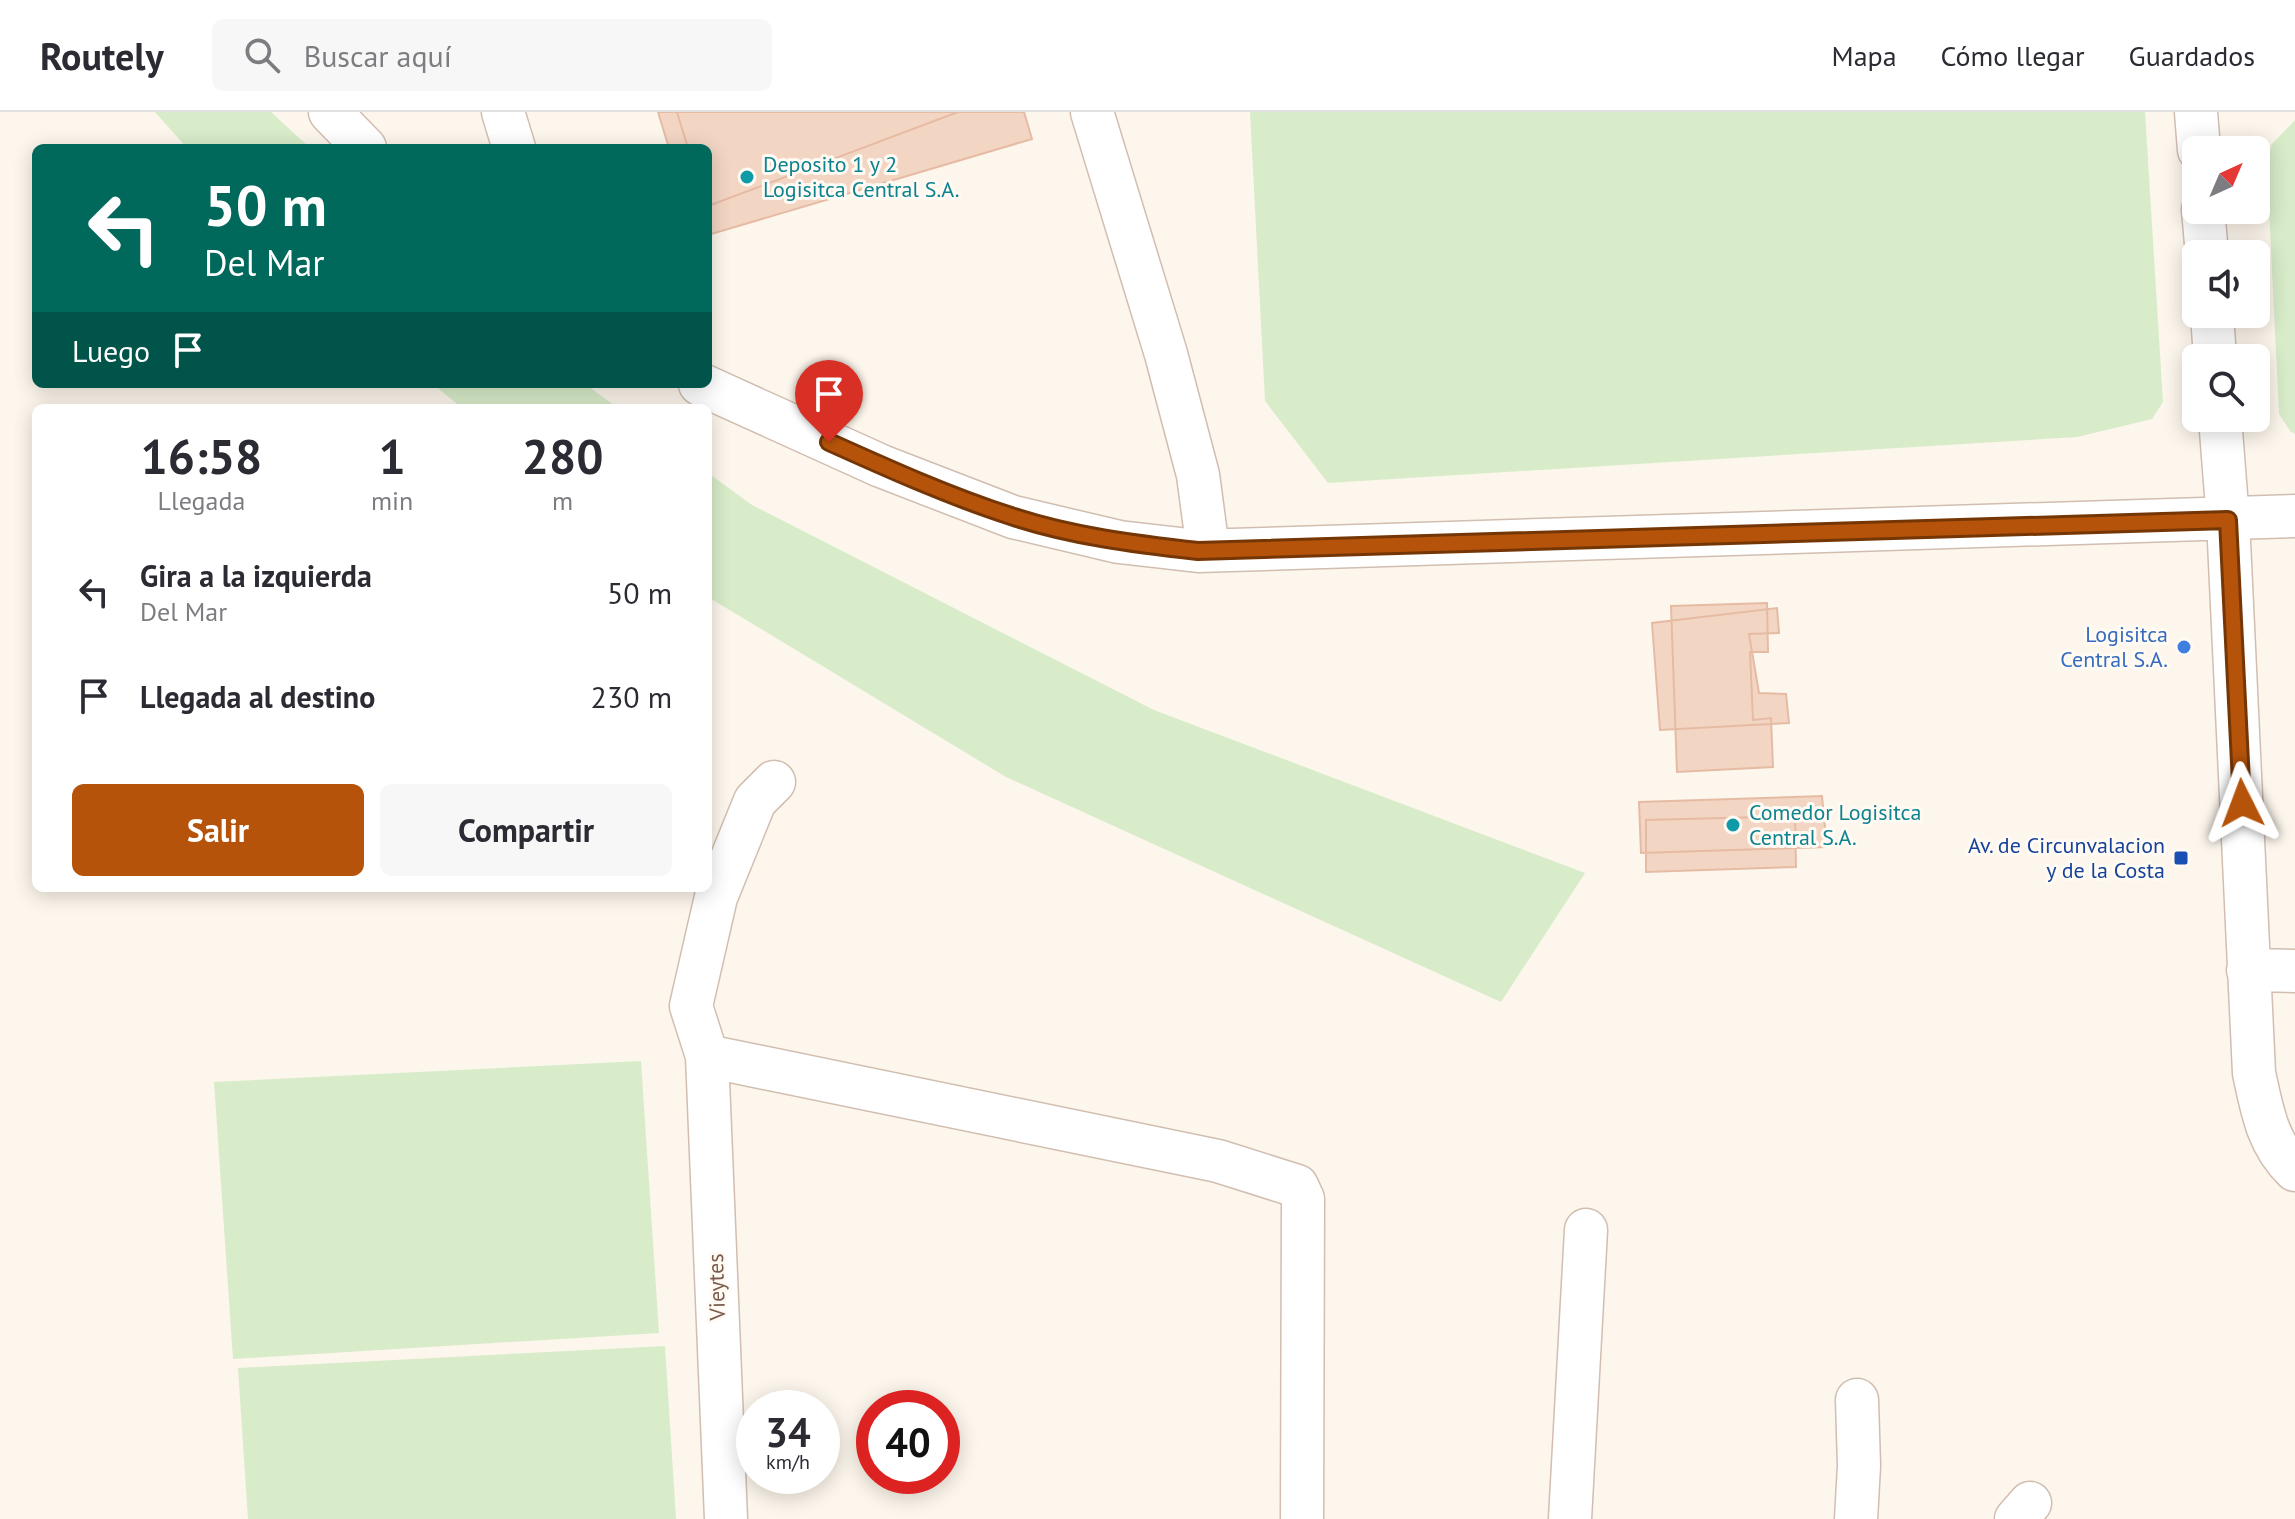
<!DOCTYPE html>
<html lang="es">
<head>
<meta charset="utf-8">
<style>
	body { margin:0; font-family:"PT Sans",sans-serif; background:#f7f7f7; color:#2b2b33; height:100vh; display:flex; flex-direction:column; font-size:30px; white-space:nowrap }
	* { box-sizing:border-box; margin:0 }
	p { font-size:26px; color:#7c7c81 }
	.icon { flex:none; width:44px; height:44px; fill:none; stroke:currentColor; stroke-width:2; stroke-linecap:round; stroke-linejoin:round }
	.map { position:relative; flex:1; overflow:hidden }
	.panel { position:absolute; left:32px; top:292px; width:680px; height:488px; display:flex; flex-direction:column; background:#fff; border-radius:12px; box-shadow:0 4px 20px #0003 }
	.panel>* { flex:none }
	.banner { position:absolute; left:32px; top:32px; width:680px; height:244px; border-radius:12px; box-shadow:0 4px 20px #0003; background:#00695c; color:#fff; overflow:hidden }
	.needle { width:52px; rotate:44deg }
	.tools { position:absolute; left:2182px; top:24px; display:grid; gap:16px }
	.tools a { display:grid; place-items:center; width:88px; height:88px; border-radius:12px; background:#fff; box-shadow:0 4px 20px #0003; font-size:40px }
	.speed { position:absolute; left:736px; top:1278px; display:flex; gap:16px; font-size:40px; font-weight:700; text-align:center }
	.speed>* { display:grid; place-content:center; width:104px; height:104px; border-radius:50%; background:#fff; box-shadow:0 4px 20px #0003; line-height:1 }
	.speed small { font-size:20px; font-weight:400 }
	.speed .limit { border:12px solid #d22; background:#fff; color:#111 }
	.pin { position:absolute; display:grid; place-items:center; width:68px; height:68px; color:#fff; margin:-82px -34px; border-radius:50% 50% 50% 0; rotate:-45deg; box-shadow:0 0 8px #0007 }
	.pin .icon { rotate:45deg }
	.me { position:absolute; width:88px; margin:-44px; rotate:357deg; stroke-linejoin:round; filter:drop-shadow(0 0 6px #0008) }
	.turn { display:flex; align-items:center; gap:28px; height:168px; padding:0 40px; font-size:36px }
	.turn .icon { width:104px; height:104px; stroke-width:2.5 }
	.turn b { display:block; font-size:56px; line-height:68px }
	.then { display:flex; align-items:center; height:76px; padding:0 40px; background:#0003; gap:16px; font-size:30px }
	.eta { display:flex; justify-content:space-evenly; align-items:center; height:136px; text-align:center }
	.eta b { font-size:48px; font-weight:700; line-height:56px }
	.primary-button { display:flex; gap:16px; margin-top:auto; padding:16px 40px }
	.primary-button a { flex:1; height:92px; border-radius:12px; background:#b45309; color:#fff; font-size:32px; font-weight:700; line-height:92px; text-align:center }
	.primary-button a+a { background:#f7f7f7; color:#2b2b33 }
	ul { padding:0; list-style:none }
	li { display:flex; align-items:center; gap:24px; height:104px; padding:0 40px }
	li div { flex:1 }
	li b { display:block; font-size:30px }
	li em { font-style:normal }
	header { display:flex; align-items:center; gap:48px; box-sizing:border-box; height:112px; padding:0 40px; background:#fff; border-bottom:2px solid #e1e1e2 }
	header strong { font-size:38px }
	nav { display:flex; gap:44px; margin-inline-start:auto; font-size:28px }
	.search { width:560px; height:72px; background:#f7f7f7; display:flex; align-items:center; gap:20px; box-sizing:border-box; padding:0 28px; border-radius:12px; color:#7c7c81; font-size:30px }
	.map>svg:first-child { display:block }
	.green { fill:#d8ecc9 }
	.building { fill:#f3d5c3; stroke:#e6bba3; stroke-width:2 }
	.lines { fill:none; stroke-linecap:round; stroke-linejoin:round }
	.minor-casing { stroke:#d1beb0; stroke-width:45 }
	.minor { stroke:#fff; stroke-width:42 }
	.route-casing { stroke:#753606; stroke-width:20 }
	.route { stroke:#b45309; stroke-width:14 }
	.culture-dot { fill:#0f9aa8; stroke:#fffaf3; stroke-width:3 }
	.shop-dot { fill:#3f7fe0; stroke:#fffaf3; stroke-width:3 }
	.transit-dot { fill:#1a4fb4; stroke:#fffaf3; stroke-width:3 }
	.labels { text-anchor:middle; dominant-baseline:central; stroke-width:6; stroke-linejoin:round; paint-order:stroke }
	.culture-label { font-size:22px; fill:#0d838f; stroke:#fffaf3; text-anchor:start }
	.shop-label { font-size:22px; fill:#366cbe; stroke:#fffaf3; text-anchor:end }
	.transit-label { font-size:22px; fill:#164399; stroke:#fffaf3; text-anchor:end }
	.street-label { font-size:22px; fill:#7a5c4d; stroke:#fffaf3 }
</style>
</head>
<body>
<header>
<strong>Routely</strong>
<div class="search"><svg class="icon" aria-label="search" viewBox="0 0 24 24"><circle cx="10" cy="10" r="6"/><path d="M15 15l6 6"/></svg>Buscar aquí</div>
<nav><a>Mapa</a><a>Cómo llegar</a><a>Guardados</a></nav>
</header>
<div class="map">
<svg width="2295" height="1407" viewBox="0 0 2295 1407">
	<rect width="100%" height="100%" fill="#fdf6ec"/>
	<path class="green" d="M155 0H271L310 36H187Z
		M1250 0H2145L2163 290 2152 307 2077 325 1328 371 1265 289Z
		M2295 8V322L2290 319 2279 302 2267 54 2271 33Z
		M433 272H585L618 296H462Z
		M708 361 752 393 1154 598 1585 761 1501 890 1006 665 708 485Z
		M641 949 659 1221 233 1247 214 970Z
		M665 1234 676 1407H248L238 1256Z"/>
	<path class="building" d="M658 0H1024L1032 27 708 123V36H669Z
		M677 0H958L708 94V36H688Z
		M1767 491 1768 540H1750L1753 608 1771 606 1773 655 1677 660 1671 494Z
		M1777 496 1779 521 1749 522 1759 581 1786 582 1789 611 1660 618 1652 511Z
		M1822 684 1827 735 1641 741 1639 690Z
		M1795 704 1796 755 1646 760V708Z"/>
	<g class="lines">
		<defs>
			<path id="minor" d="M330 0 365 36
				M503 0 514 36
				M1092 0 1166 242 1198 363 1208 438
				M2196 0 2199 38
				M2203 98 2207 142
				M2212 202 2215 246
				M700 272 881 354 1013 405 1119 430 1198 439 2295 404
				M2220 306 2228 408 2254 961C2262 998 2267 1031 2295 1058
				M2248 858 2295 859
				M707 944 1218 1049 1297 1074 1303 1087 1302 1407
				M726 1407 707 944 691 894 716 785 755 689 774 670
				M1570 1407 1586 1118
				M1856 1407 1859 1354 1857 1288
				M2016 1407 2030 1391"/>
		</defs>
		<use href="#minor" class="minor-casing"/>
		<use href="#minor" class="minor"/>
	</g>
	<g class="lines">
		<defs>
			<path id="route" d="M829 330C889 357 949 384 1011 404 1071 424 1135 432 1198 439L2228 408 2242 691"/>
		</defs>
		<use href="#route" class="route-casing"/>
		<use href="#route" class="route"/>
	</g>
	<g class="culture-dot">
		<circle cx="747" cy="65" r="8"/>
		<circle cx="1733" cy="713" r="8"/>
	</g>
	<circle class="shop-dot" cx="2184" cy="535" r="8"/>
	<rect class="transit-dot" x="2173" y="738" width="16" height="16" rx="4"/>
	<g class="labels">
		<g class="culture-label">
			<text x="763" y="52">Deposito 1 y 2<tspan x="763" dy="25">Logisitca Central S.A.</tspan></text>
			<text x="1749" y="700">Comedor Logisitca<tspan x="1749" dy="25">Central S.A.</tspan></text>
		</g>
		<g class="shop-label">
			<text x="2168" y="522">Logisitca<tspan x="2168" dy="25">Central S.A.</tspan></text>
		</g>
		<g class="transit-label">
			<text x="2165" y="733">Av. de Circunvalacion<tspan x="2165" dy="25">y de la Costa</tspan></text>
		</g>
		<g class="street-label">
			<text transform="translate(716 1175) rotate(-92)">Vieytes</text>
		</g>
	</g>
</svg>
<div class="tools">
<a><svg class="needle" viewBox="-14 -14 28 28"><path d="M0-13l5 13h-10z" fill="#e53935"/><path d="M0 13l5-13h-10z" fill="#7c7c81"/></svg></a>
<a><svg class="icon" aria-label="sound" viewBox="0 0 24 24"><path d="M4 9h4l5-4v14l-5-4H4zM17 9q2 3 0 6"/></svg></a>
<a><svg class="icon" aria-label="search" viewBox="0 0 24 24"><circle cx="10" cy="10" r="6"/><path d="M15 15l6 6"/></svg></a>
</div>
<div class="speed"><div>34<small>km/h</small></div><div class="limit">40</div></div>
<div class="pin" style="left:829px;top:330px;background:#d93025"><svg class="icon" aria-label="arrive" viewBox="0 0 24 24"><path d="M6 21V4h12l-3 4 3 4H6"/></svg></div>
<svg class="me" style="left:2242px;top:691px" viewBox="-20 -20 40 40"><path d="M0-17L14 15 0 8-14 15z" fill="#b45309" stroke="#fff" stroke-width="4"/></svg>
<div class="banner">
<div class="turn"><svg class="icon" aria-label="left" viewBox="0 0 24 24"><path d="M17 20v-9H6M10 6l-5 5 5 5"/></svg><div><b>50 m</b>Del Mar</div></div>
<div class="then">Luego<svg class="icon" aria-label="arrive" viewBox="0 0 24 24"><path d="M6 21V4h12l-3 4 3 4H6"/></svg></div>
</div>
<section class="panel">
<div class="eta">
<div><b>16:58</b><p>Llegada</p></div>
<div><b>1</b><p>min</p></div>
<div><b>280</b><p>m</p></div>
</div>
<ul>
<li><svg class="icon" aria-label="left" viewBox="0 0 24 24"><path d="M17 20v-9H6M10 6l-5 5 5 5"/></svg><div><b>Gira a la izquierda</b><p>Del Mar</p></div><em>50 m</em></li>
<li><svg class="icon" aria-label="arrive" viewBox="0 0 24 24"><path d="M6 21V4h12l-3 4 3 4H6"/></svg><div><b>Llegada al destino</b></div><em>230 m</em></li>
</ul>
<div class="primary-button"><a>Salir</a><a>Compartir</a></div>
</section>
</div>
</body>
</html>
